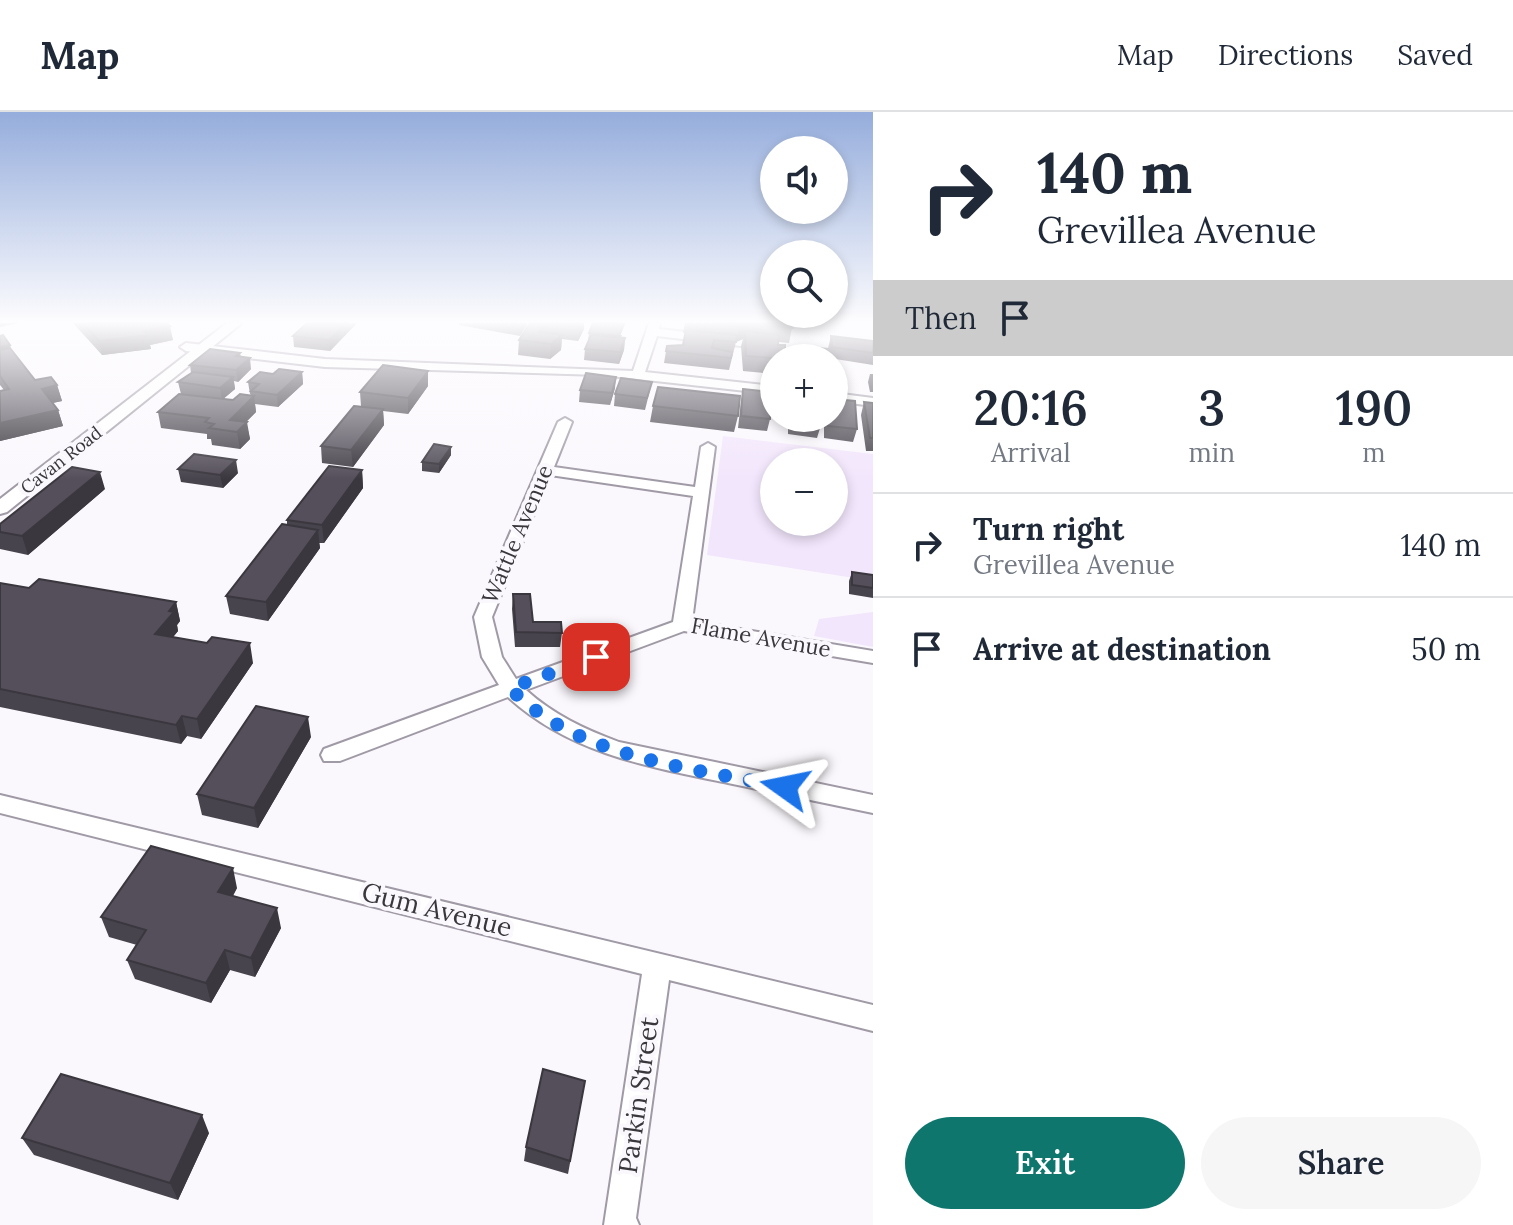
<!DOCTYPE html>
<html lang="en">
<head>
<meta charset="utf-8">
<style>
	body { margin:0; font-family:Lora,serif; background:#f6f6f7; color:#1f2937; height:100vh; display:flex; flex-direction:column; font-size:30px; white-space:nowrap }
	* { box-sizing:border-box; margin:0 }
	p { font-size:26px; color:#747a83 }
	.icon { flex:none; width:44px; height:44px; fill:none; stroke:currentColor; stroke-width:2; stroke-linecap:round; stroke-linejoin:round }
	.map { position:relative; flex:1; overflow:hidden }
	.panel { display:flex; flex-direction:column; background:#fff; width:640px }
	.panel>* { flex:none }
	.hud { background:#fff; color:#1f2937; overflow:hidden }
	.tools { position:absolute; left:760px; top:24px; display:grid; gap:16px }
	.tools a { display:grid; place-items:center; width:88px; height:88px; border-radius:50%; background:#fff; box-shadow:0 4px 12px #0003; font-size:40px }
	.pin { position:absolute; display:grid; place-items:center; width:68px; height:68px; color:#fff; margin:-34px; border-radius:16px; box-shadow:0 4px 12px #0006 }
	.me { position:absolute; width:88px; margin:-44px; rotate:282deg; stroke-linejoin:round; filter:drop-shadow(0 0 6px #0008) }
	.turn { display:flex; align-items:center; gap:28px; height:168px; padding:0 32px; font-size:36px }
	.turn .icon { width:104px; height:104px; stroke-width:2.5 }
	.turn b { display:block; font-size:56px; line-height:68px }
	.then { display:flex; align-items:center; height:76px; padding:0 32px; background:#0003; gap:16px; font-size:30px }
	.eta { display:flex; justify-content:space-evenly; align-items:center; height:136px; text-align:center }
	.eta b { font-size:48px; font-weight:600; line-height:56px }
	.cta { display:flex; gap:16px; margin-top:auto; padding:16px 32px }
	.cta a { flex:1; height:92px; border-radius:48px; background:#0f766e; color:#fff; font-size:32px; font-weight:600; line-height:92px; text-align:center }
	.cta a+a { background:#f6f6f7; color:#1f2937 }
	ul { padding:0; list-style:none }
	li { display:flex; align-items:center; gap:24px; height:104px; padding:0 32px; border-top:2px solid #e0e1e3 }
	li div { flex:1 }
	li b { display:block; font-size:30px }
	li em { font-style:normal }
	header { display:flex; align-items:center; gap:48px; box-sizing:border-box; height:112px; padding:0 40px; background:#fff; border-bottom:2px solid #e0e1e3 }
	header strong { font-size:38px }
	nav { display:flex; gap:44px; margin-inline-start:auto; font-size:28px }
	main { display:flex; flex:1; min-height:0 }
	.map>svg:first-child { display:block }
	.green { fill:#f2e6fc; fill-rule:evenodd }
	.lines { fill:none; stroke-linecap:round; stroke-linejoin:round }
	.minor-casing { stroke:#a09aa6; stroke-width:4 }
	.major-casing { stroke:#a09aa6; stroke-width:4 }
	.minor { fill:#fff; fill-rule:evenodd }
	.major { fill:#fff; fill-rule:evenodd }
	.wall { fill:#48444d }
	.shaded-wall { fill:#3b373f }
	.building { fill:#544f5a; stroke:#3b373f; stroke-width:2 }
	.route { stroke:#1a73e8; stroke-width:14; stroke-dasharray:0 25.2 }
	.labels { text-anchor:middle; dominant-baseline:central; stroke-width:8; stroke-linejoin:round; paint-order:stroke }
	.far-street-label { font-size:18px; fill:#3a373c; stroke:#fbf8fd }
	.street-label { font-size:22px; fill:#3a373c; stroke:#fbf8fd }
	.near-street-label { font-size:26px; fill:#3a373c; stroke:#fbf8fd }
</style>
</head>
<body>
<header>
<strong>Map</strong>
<nav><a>Map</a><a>Directions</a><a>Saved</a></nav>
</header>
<main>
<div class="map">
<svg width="873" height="1113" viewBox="0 0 873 1113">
	<rect width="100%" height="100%" fill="#fbf8fd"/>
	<path class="green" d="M723 324 873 342V469L707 443ZM774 350H834V410H774Z
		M873 500V535L814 524 819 507Z"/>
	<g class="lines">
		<defs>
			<path id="minor" d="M649 211H660L659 217 767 229 773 233 767 237 657 224 645 260 774 274V282L601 263 325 255 186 239 180 235 186 231 325 247 633 259Z
				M834 281 873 286V294L834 289Z
				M565 306 572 310 554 355 695 375 701 335 708 331 715 335 692 509 873 539V551L684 519 526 578C554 603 584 617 619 630L873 683V701C825 691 776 681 728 671 649 655 569 641 508 585L340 649H324L321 643 324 637 499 573 482 545 474 505 558 310ZM550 363 693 384 673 510 516 567 502 545 492 505Z
				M0 683 873 893V919L669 868 636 1106 639 1113H604L642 862 0 701Z"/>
			<path id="major" d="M227 211H242L7 400 0 402V387Z"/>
		</defs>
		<use href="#minor" class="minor-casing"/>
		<use href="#major" class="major-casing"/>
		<use href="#minor" class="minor"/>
		<use href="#major" class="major"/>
	</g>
	<path class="wall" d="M73 211H167L173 228 150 233 151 237 102 243Z
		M307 211H357L330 239 294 235 293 224Z
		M459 211H527L520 224 459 213Z
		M530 211H584V217L578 229 562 227 561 238 550 247 518 243 519 228Z
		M685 211H793L789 231 779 230 774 246V262L743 259 741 234 743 227 736 230 729 258 664 251 666 239 683 233 686 221H683Z
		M589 221 622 223 621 226H625L624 238 619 252 584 248 585 237 588 229Z
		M0 224 35 268 57 273 62 289 53 291 58 298 63 314 0 329V279L4 278 0 273Z
		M831 224 873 229V253L829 246 828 236Z
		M240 241 241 245 251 257 238 270 234 269 235 277 223 287 233 288 252 284 250 282 248 270 273 262 302 260 303 272 278 295 255 292 256 300 246 310 250 327 240 337 212 333 211 327H207V322L161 316 158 300 181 282 178 270 191 261 190 253Z
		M870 262H873V280H870L868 270Z
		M652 270 645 298 614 294 615 282Z
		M428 274 408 302 383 299 384 313 353 355 322 351 321 334 361 294 360 280Z
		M615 276 610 293 579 290 580 278Z
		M743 277 770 307 767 319 738 316 741 289Z
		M864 290 873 291V339H866L861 303Z
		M653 294 738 304 734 320 650 310Z
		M788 306H820L821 313 817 326 788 322Z
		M824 306H834L857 317 853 330 824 326Z
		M451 335V343L439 361 422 359V350Z
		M178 357 238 361 223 376 181 370Z
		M362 358 363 376 324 431H319L320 436 268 509 230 502 226 484 287 413V408Z
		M105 377 28 443 0 437V420Z
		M852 460 873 463V486L849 482V469Z
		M0 471 29 476 176 490 180 509 177 513 178 519 173 525 253 551 201 627 187 624 181 632 0 595Z
		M513 482 533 510 562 521 560 535H515L512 497Z
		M311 625 258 716 202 703 197 682Z
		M237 776 233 784 281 816 255 865 230 858 211 891 135 867 127 848 137 833 109 825 101 805Z
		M585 969 568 1062 524 1049 526 1035Z
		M209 1021 178 1088 34 1043 22 1026Z"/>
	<path class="shaded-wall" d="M0 211H19L0 215Z
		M346 211H357L330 239 329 228Z
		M522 211H527V213L520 224Z
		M548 211 547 226 539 220 542 214Z
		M581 211H584V217L578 229 579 214Z
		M748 212 745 225V219L743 227 736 230 739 215Z
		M170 214 173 228 150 233 151 237 102 243 99 229Z
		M562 223 561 238 550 247 551 232Z
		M625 226 624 238 619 252 620 240Z
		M10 233 14 248 0 251V235Z
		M250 246 251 257 238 270 236 258Z
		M428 259V274L408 302V286Z
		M302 260 303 272 278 295 277 283Z
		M233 265 235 277 222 288 220 276Z
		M616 265 615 276 610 293 612 281Z
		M57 273 62 289 47 292 42 277Z
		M254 284 256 300 236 320 230 308Z
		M383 297 384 313 353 355 351 338Z
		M58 298 63 314 0 329V311Z
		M247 310 250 327 240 337 237 320Z
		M451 335V343L439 361V352Z
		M236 348 238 361 223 376 220 363Z
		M362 358 363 376 324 431 322 413Z
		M100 360 105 377 28 443 22 424Z
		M318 418 320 436 268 509 266 490Z
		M176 490 180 509 177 513 178 519 160 541 155 522 169 499Z
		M250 531 253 551 201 627 197 607Z
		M182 604 187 624 181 632 176 613Z
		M308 605 311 625 258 716 254 696Z
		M233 756 237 776 223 800 218 780Z
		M277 796 281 816 255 865 251 846Z
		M225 838 230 858 211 891 206 871Z
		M202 1003 209 1021 178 1088 170 1071Z"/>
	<path class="building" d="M83 211H167L170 214 144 219 148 223 99 229Z
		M307 211H346L329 228 293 224Z
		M530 211H547L542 214 539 220 562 223 551 232 519 228Z
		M550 211H581L579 214Z
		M593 211H621L624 212 619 224 589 221Z
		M715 211H793V216L748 212 739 215Z
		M686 218 737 223 736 230 714 228 712 236 732 240 731 246 666 239 667 234 683 233Z
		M745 219 779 223 778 233H785V246H774L746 244Z
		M3 223 10 233 0 235V224Z
		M591 223 625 226 620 240 585 237Z
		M831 224 873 229V241L832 235Z
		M798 234 828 237 827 246H798Z
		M10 236 35 268 51 265 57 273 42 277 58 298 0 311V279L9 277 0 264V238Z
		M210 237 240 241 236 244 250 246 236 258 190 253Z
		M383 253 428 259 408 286 360 280Z
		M279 257 302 260 277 283 251 279 259 272 248 270 260 260 273 262Z
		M193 260 233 265 220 276 178 270Z
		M586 261 616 265 612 281 580 278Z
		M621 266 652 270 647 286 615 282Z
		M658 275 740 284 738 304 653 294Z
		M743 277 771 280 770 307 741 304Z
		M179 282 233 288 240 282 254 284 230 308 247 310 237 320 209 316 214 312 205 310 209 306 158 300Z
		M834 287 855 289 857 317 828 314V306H834Z
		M864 290 873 291V326H870Z
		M354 294 383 297 351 338 321 334Z
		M791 306H820L821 313 792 310Z
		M434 332 451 335 439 352 422 350Z
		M194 342 236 348 220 363 178 357Z
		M329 354 362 358 322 413 287 408Z
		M72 355 100 360 22 424 0 420V412Z
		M282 412 318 418 266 490 226 484Z
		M852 460 873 463V476L852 473Z
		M39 467 176 490 169 499 174 500 155 522 207 531 212 525 250 531 197 607 182 604 176 613 0 577V471L29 476Z
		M513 482H530L533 510H561L562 521 516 520Z
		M256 594 308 605 254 696 197 682Z
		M151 734 233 756 218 780 277 796 251 846 225 838 206 871 127 848 146 818 101 805Z
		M543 957 585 969 570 1049 526 1035Z
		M61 962 202 1003 170 1071 22 1026Z"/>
	<linearGradient id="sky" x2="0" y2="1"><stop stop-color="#95addc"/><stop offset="0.57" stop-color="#fdfcfe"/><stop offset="1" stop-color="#fdfcfe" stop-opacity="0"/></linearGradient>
	<rect width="873" height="367" fill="url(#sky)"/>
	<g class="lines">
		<path class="route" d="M596 545 510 576C578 647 693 656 785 675"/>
	</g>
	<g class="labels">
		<g class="far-street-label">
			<text transform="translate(61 348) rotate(-38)">Cavan Road</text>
		</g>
		<g class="street-label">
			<text transform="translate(517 422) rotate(-67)">Wattle Avenue</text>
			<text transform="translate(761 525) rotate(10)">Flame Avenue</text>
		</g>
		<g class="near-street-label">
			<text transform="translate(437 797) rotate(14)">Gum Avenue</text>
			<text transform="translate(638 983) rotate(-82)">Parkin Street</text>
		</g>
	</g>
</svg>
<div class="tools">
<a><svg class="icon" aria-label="sound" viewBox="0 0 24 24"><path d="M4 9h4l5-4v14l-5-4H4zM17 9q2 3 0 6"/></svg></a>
<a><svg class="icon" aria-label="search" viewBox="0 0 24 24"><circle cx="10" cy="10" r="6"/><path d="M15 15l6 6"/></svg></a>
<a>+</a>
<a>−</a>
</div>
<div class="pin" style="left:596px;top:545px;background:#d93025"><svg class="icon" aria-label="arrive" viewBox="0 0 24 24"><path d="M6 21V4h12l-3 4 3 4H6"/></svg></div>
<svg class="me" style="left:785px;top:675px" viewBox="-20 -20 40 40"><path d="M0-17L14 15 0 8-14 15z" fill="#1a73e8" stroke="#fff" stroke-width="4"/></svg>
</div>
<section class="panel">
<div class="hud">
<div class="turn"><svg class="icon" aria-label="right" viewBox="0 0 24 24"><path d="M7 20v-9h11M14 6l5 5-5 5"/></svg><div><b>140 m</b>Grevillea Avenue</div></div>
<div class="then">Then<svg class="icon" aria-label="arrive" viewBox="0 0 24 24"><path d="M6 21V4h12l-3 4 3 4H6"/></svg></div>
</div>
<div class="eta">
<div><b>20:16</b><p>Arrival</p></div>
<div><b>3</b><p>min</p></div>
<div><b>190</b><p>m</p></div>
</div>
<ul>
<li><svg class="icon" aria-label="right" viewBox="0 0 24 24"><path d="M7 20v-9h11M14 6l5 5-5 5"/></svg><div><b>Turn right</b><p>Grevillea Avenue</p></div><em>140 m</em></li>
<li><svg class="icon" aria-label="arrive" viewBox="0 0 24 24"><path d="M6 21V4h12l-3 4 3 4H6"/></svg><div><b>Arrive at destination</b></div><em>50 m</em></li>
</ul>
<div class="cta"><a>Exit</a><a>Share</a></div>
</section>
</main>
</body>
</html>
